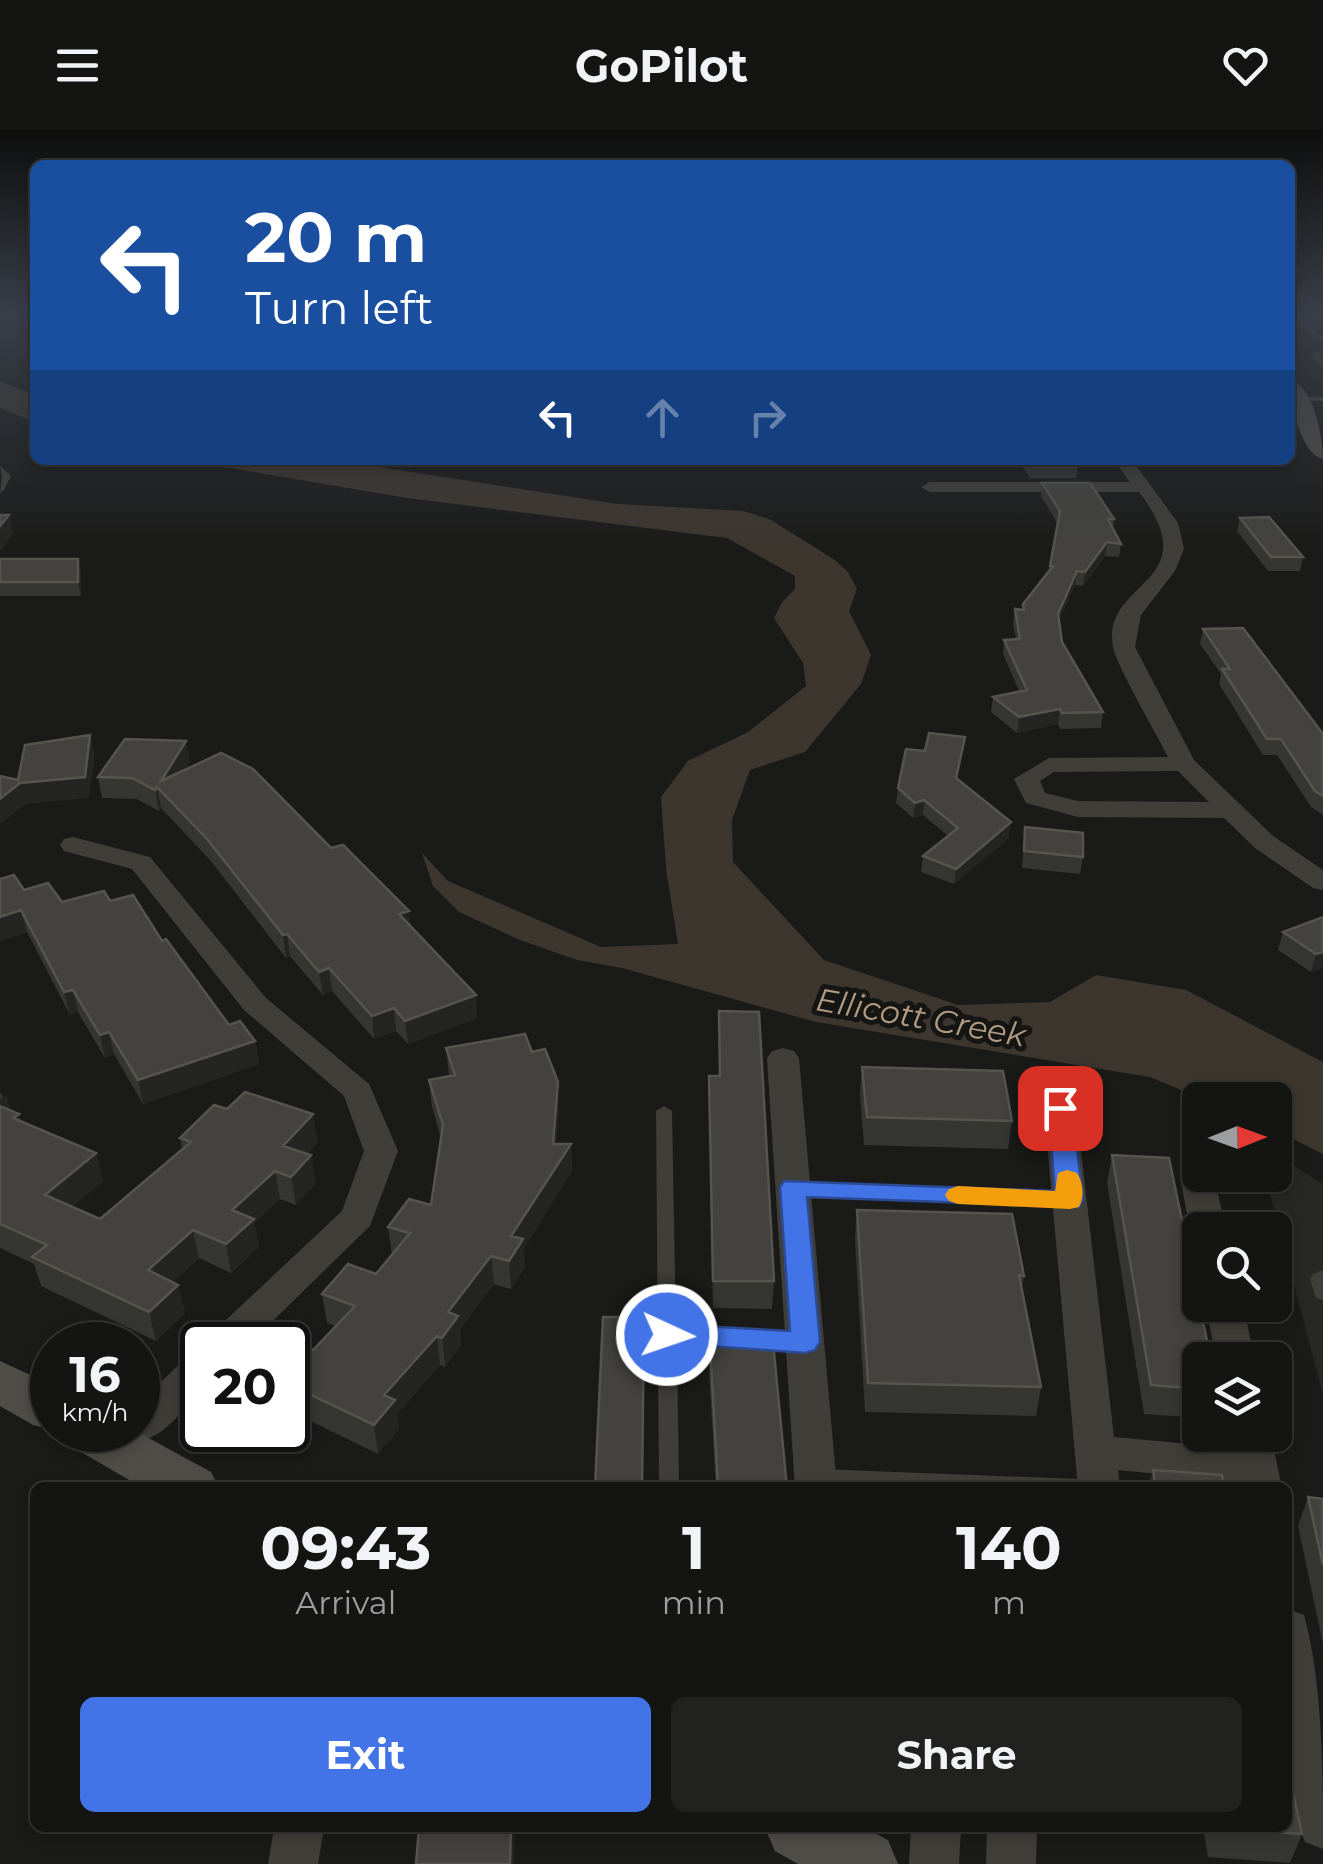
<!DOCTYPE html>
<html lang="en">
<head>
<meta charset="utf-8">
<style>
	body { margin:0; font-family:Montserrat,sans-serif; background:#212120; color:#f1f3f6; height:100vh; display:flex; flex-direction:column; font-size:38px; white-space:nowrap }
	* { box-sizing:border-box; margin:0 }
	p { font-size:32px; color:#9d9e9f }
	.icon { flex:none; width:55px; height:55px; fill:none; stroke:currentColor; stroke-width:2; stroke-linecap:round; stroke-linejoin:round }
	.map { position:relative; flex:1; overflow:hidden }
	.side { position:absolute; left:30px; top:1352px; width:1262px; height:350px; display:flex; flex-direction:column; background:#141412; border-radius:15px; box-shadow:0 5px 15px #0003,0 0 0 2px #333332 }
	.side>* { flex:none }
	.guide { position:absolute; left:30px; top:30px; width:1265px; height:305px; border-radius:15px; box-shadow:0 5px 15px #0003,0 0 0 2px #333332; background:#1a4fa0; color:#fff; overflow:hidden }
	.needle { width:65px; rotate:89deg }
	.controls { position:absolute; left:1182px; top:952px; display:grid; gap:20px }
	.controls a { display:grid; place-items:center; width:110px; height:110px; border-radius:15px; background:#141412; box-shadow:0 5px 15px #0003,0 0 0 2px #333332; font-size:50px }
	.speed { position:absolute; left:30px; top:1192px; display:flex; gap:20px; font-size:50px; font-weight:700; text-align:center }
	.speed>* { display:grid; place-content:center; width:130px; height:130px; border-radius:50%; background:#141412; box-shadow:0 5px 15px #0003,0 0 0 2px #333332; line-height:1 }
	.speed small { font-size:25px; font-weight:400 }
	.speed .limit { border:5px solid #111; border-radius:15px; background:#fff; color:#111 }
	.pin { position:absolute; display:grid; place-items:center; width:85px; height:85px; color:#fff; margin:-42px; border-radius:20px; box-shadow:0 5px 15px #0006 }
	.me { position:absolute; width:110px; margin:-55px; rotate:93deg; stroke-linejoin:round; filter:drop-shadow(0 0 8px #0008) }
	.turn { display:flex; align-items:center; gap:35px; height:210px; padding:0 50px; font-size:45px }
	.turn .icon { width:130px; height:130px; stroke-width:2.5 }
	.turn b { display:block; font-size:70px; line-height:85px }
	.lanes { display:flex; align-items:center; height:95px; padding:0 50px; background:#0003; justify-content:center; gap:50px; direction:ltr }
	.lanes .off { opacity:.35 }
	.eta { display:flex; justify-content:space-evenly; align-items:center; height:170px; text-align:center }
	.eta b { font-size:60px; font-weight:700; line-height:70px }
	.primary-button { display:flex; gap:20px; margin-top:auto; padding:20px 50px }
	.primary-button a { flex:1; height:115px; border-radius:15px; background:#4374e7; color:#fff; font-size:40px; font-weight:700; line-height:115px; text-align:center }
	.primary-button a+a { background:#212120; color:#f1f3f6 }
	header { display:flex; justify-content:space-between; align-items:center; height:130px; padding:0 50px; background:#141412; font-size:45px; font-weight:700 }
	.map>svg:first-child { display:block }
	.built { fill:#272724 }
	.green { fill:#251e24 }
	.water { fill:#3d362f }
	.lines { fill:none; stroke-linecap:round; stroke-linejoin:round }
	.lane { fill:#3f3e39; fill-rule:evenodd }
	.street { fill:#3f3e39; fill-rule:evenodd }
	.secondary { fill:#4f4d47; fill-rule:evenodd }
	.wall { fill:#353531 }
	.shaded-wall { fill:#242422 }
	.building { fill:#43423e; stroke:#56544f; stroke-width:2.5 }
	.route { fill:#4374e7; stroke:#2c4b96; stroke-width:2.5 }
	.slow { fill:#f59e0b }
	.labels { text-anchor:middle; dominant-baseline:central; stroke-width:10; stroke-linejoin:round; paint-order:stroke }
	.water-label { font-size:32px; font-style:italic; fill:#b19b84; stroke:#151513 }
</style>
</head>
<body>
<header><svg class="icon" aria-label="menu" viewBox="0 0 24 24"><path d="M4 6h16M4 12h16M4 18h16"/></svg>GoPilot<svg class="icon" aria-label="heart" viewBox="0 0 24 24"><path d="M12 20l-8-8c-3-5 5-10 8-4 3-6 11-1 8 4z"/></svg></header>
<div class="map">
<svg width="1323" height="1734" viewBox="0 0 1323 1734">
	<rect width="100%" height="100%" fill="#1a1a18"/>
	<path class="built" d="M1275 1024 1323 1054V1265L1265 1045H1275Z"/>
	<path class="green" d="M0 179H35V231L0 226Z"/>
	<path class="water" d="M0 251 35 265V292L0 278Z
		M183 330H334L618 374 744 381 771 390 835 430 848 442 857 459 849 481 871 525 861 554 805 622 750 640 732 690 733 732 824 830 958 875 1050 872 1096 845 1186 860 1323 932V1024L1275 1000V970H1205L1150 947 816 892 622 838 577 830 520 810 459 782 433 756 422 723 448 751 601 817 678 814 666 739 661 667 688 631 748 602 806 556 803 533 774 488 782 472 795 459V446L727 408 407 368Z"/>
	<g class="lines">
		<path class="lane" d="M1290 181 1323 207V213L1290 187Z
			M1323 220V224L1319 225 1323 231V238L1310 224Z
			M1293 266 1323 267V271L1296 270 1292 268Z
			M0 336 11 346 4 360 0 363 2 346Z
			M664 976 672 981 676 1198 805 1205 812 1207 815 1212 812 1217 805 1219 677 1213 679 1358H659L656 981Z
			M794 1051 1070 1064 1076 1066 1079 1070 1076 1074 1070 1076 788 1061 785 1057 788 1053Z
			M1323 1140V1170L1316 1168 1310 1149 1313 1144Z
			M818 1339 1079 1349 1086 1352 1089 1358 818 1355 811 1353 808 1347 811 1341Z"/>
		<path class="street" d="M1114 330H1132L1178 393 1184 419 1175 441 1141 485 1135 517 1194 630 1273 706 1323 740V760L1313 758 1255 718 1224 688 1078 687 1026 673 1014 649 1049 628 1168 627C1157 604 1117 537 1113 517 1101 449 1210 455 1139 362H930L921 357 930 352H1130ZM1178 641 1209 672 1078 671 1045 663 1040 651 1054 642Z
			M73 707 150 727 266 868 369 954 398 1021 370 1096 248 1215H205L210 1205 342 1081 364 1021 344 966 244 880 132 739 64 721 60 715 64 709Z
			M783 918 794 921 799 928 837 1358H795L767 928 772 921Z
			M1060 968 1072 971 1076 978 1114 1307 1233 1318 1231 1305H1271L1282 1358H1242L1240 1352 1118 1340 1120 1358H1078L1044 978 1048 971Z
			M1197 1035 1200 1045 1214 1046 1226 1100H1200V1110L1190 1100 1180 1046 1185 1038Z
			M1205 1175H1243L1255 1230H1217Z
			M202 1221V1259C181 1281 157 1320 124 1309L119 1300H138V1274L188 1226Z
			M1288 1479 1304 1485C1323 1554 1323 1645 1323 1719L1305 1712C1280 1652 1284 1544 1288 1479Z
			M274 1698H324L318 1734H268Z
			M911 1698H961L959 1734H909Z
			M987 1698H1037L1036 1734H986Z"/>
		<path class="secondary" d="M1290 249C1314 257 1323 307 1323 329 1299 323 1290 270 1290 249Z
			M0 1231 52 1255 54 1300 33 1295 0 1276Z
			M61 1300H134L211 1342 219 1358H143L69 1315Z
			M765 1698H864L888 1710 898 1734H798L775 1721Z"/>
	</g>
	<path class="wall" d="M982 330H1088L1087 333H1076L1078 336 1076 348H1030L1021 334H984Z
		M1042 353 1114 389 1113 398 1121 414 1119 427 1105 426 1083 456 1075 455 1059 491 1062 512 1103 582 1101 598 1060 599 1058 594 1017 603 991 582 993 567 1019 561 1003 524 1004 510 1016 509 1013 494 1015 479H1022L1023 474 1049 441 1058 394 1041 366Z
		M1240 388 1303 427 1300 441H1268L1237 401Z
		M0 429 81 443V466H0Z
		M1203 499 1323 604V685L1311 677 1277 625H1263L1219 554 1221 544 1200 514Z
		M965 607 957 649 1009 708 954 754 921 742 923 726 948 706 923 685 913 688 896 673 898 658 925 621Z
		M190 632 185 640 410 796 477 888 408 914 396 901 374 909 332 861 323 865 290 826 286 828 210 730 161 678 159 681 137 669 102 668 98 647Z
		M1025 697 1083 727 1080 744 1022 738Z
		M24 760 62 772 110 771 162 811 229 895 255 911 259 934 143 974 114 924 105 928 78 882 70 885 27 802 0 811Z
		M1323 787V838L1311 842 1278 820 1283 802Z
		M719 881 774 1151 772 1179 713 1178 709 973V946H719Z
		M446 918 532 922 559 980 556 1014H571L572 1041 524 1118 525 1137 511 1159 494 1154 460 1199 461 1215 445 1237 440 1235 397 1284 399 1299 378 1324 288 1280V1215L313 1220 336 1196 327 1193 322 1164 376 1144 392 1125 388 1097 431 1075 441 1008 432 977 429 950 449 946Z
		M862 937 1012 991 1008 1019 864 1015 860 964Z
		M0 962 11 981 19 984 21 992 96 1023 103 1051 72 1077 100 1089 182 1019 180 1008 318 1012 307 1024 316 1053 296 1075 280 1069 254 1093 259 1117 231 1143 199 1128 173 1152 178 1155 185 1183 156 1211 41 1156 34 1134 0 1118Z
		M1112 1025 1200 1230V1288L1144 1284 1107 1053Z
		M857 1080 1024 1146 1022 1158 1041 1257 1036 1286 865 1282 855 1109Z
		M710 1213 787 1358H716L709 1242Z
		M1153 1340 1224 1358H1148Z
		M1308 1367 1323 1369V1514L1298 1396Z
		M1203 1698H1288L1302 1704 1290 1733 1208 1727Z"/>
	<path class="shaded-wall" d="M9 385 13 404 0 422V396Z
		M1107 412 1105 426 1083 456 1085 442Z
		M78 429 81 443V466L78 452Z
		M1077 441 1075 455 1056 498 1058 484Z
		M1060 579 1058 594 1017 603 1019 587Z
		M90 605 95 625 89 668 26 674 0 694V669Z
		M186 611 190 632 167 668 161 651Z
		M157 657 161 678 159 681 155 660Z
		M924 670 923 685 913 688 915 673Z
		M1011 692 1009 708 954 754 956 739Z
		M21 780 27 802 0 811V787Z
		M409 781 411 803 399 784Z
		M287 804 290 826 286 828 283 805Z
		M1323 822V838L1311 842 1316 824Z
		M329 838 332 861 323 865 319 842Z
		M73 860 78 882 70 885 64 862Z
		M476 865 477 888 408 914 405 891Z
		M394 878 396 901 374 909 372 886Z
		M109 902 114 924 105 928 100 905Z
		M255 911 259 934 143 974 138 950Z
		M558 952 559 980 554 1039 571 1014 572 1041 524 1118 525 1137 511 1159 509 1131 511 1106 553 1014Z
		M7 965 13 988 19 984 26 1012 0 992V970Z
		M313 984 318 1012 288 1043 283 1016Z
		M96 1023 103 1051 53 1093 45 1065Z
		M311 1025 316 1053 296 1075 291 1047Z
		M275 1041 280 1069 254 1093 259 1117 231 1143 226 1114 232 1080Z
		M193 1100 199 1128 155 1169 148 1140Z
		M491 1126 494 1154 460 1199 461 1215 445 1237 442 1208 448 1182Z
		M178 1155 185 1183 156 1211 149 1182Z
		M437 1206 440 1235 397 1284 399 1299 378 1324 374 1295 384 1265Z
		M511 1698H515L514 1734H510Z"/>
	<path class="building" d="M1028 330H1074L1078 336H1032Z
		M1042 353H1090L1114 389H1108L1121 414 1107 412 1085 442 1077 441 1058 484 1062 512 1103 582 1062 583 1060 579 1019 587 993 567 1027 560 1004 510 1020 509 1015 479 1024 480 1023 474 1053 436H1050L1060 381Z
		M0 385H9L0 396Z
		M1269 387 1303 427H1271L1240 388Z
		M0 429H78V452H0Z
		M1243 498 1323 604V666L1315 661 1281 609H1267L1222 539H1230L1203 499Z
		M929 603 965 607 956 648 1011 692 956 739 923 726 958 698 924 670 915 673 898 658 906 619 925 621Z
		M90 605 85 647 20 653 0 669V646L18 650 25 615Z
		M125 609 186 611 161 651 221 623 253 639 331 718 343 715 409 781 399 784 476 865 405 891 394 878 372 886 329 838 319 842 287 804 283 805 207 709 157 657 155 660 132 648 98 647Z
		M1025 697 1083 703V727L1024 721Z
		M14 745 24 760 48 753 62 772 104 761 110 771 133 765 162 811 166 809 229 895 240 891 255 911 138 950 109 902 100 905 73 860 64 862 21 780 0 787V749Z
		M1323 787V822L1316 824 1283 802Z
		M719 881 759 882 774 1151H713L709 946H720Z
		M525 904 532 922 545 919 558 952 553 1014H571L511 1106 523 1109 509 1131 491 1126 448 1182 458 1186 442 1208 437 1206 384 1265 395 1270 374 1295 288 1254V1215H266L278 1203 313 1220 355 1176 322 1164 348 1134 376 1144 410 1103 388 1097 409 1069 431 1075 443 995 429 950 455 945 446 918Z
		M862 937 1003 941 1012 991 867 987Z
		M245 962 313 984 283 1016 311 1025 291 1047 275 1041 232 1080 254 1089 226 1114 193 1100 148 1140 178 1155 149 1182 32 1127 47 1115 0 1094V976L19 984 13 988 96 1023 45 1065 100 1089 191 1012 180 1008 214 975 227 979Z
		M1112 1025 1169 1028 1211 1230H1200V1259L1151 1255Z
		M857 1080 1012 1084 1024 1146 1019 1145 1041 1257 868 1253Z
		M603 1187H644L642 1358H595Z
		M773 1212 787 1358H718L710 1213Z
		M1153 1340 1222 1345 1224 1358H1156Z
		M1308 1367 1323 1369V1435Z
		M1288 1640 1302 1704 1219 1698H1288Z
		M419 1698H511L510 1734H416Z"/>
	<linearGradient id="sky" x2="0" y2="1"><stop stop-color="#0e0e0d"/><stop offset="0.43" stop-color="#383e48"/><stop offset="1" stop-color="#383e48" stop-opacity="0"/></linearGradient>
	<rect width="1323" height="421" fill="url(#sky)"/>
	<path class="route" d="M1060 970 1072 978 1083 1070 1079 1077 807 1067 820 1212 815 1220 805 1223 657 1212 653 1205 657 1197 667 1194 790 1201 780 1057 784 1051 1055 1061 1048 978Z"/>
	<path class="slow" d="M1067 1040 1077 1043C1083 1052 1085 1067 1079 1077L1070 1079 958 1074 949 1071 945 1065 949 1059 958 1056 1055 1061 1058 1043Z"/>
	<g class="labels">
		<g class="water-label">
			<text transform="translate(921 887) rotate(10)">Ellicott Creek</text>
		</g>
	</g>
</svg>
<div class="controls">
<a><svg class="needle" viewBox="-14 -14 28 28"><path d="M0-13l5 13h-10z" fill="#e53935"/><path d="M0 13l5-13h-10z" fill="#9d9e9f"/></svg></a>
<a><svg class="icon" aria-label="search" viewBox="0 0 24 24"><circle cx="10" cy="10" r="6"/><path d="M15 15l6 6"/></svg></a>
<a><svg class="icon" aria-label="layers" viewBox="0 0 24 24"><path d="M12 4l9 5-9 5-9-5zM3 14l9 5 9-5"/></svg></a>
</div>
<div class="speed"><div>16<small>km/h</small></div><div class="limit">20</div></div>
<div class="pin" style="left:1060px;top:978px;background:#d93025"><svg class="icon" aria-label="arrive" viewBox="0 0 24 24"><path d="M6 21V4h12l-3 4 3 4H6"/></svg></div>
<svg class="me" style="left:667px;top:1205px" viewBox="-20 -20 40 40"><circle r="17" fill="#4374e7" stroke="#fff" stroke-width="3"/><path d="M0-11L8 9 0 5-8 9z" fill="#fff"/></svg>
<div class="guide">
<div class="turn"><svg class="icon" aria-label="left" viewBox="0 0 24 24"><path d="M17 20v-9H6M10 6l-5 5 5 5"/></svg><div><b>20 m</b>Turn left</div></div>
<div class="lanes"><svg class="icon" aria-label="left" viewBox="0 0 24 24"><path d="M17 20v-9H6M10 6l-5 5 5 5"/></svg><svg class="icon off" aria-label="ahead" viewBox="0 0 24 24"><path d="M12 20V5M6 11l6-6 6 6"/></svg><svg class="icon off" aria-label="right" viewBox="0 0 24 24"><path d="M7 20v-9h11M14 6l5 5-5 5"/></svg></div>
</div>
<section class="side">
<div class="eta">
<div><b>09:43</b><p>Arrival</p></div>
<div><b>1</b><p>min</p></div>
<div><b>140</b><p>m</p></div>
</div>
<div class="primary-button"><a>Exit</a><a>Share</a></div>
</section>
</div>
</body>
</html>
